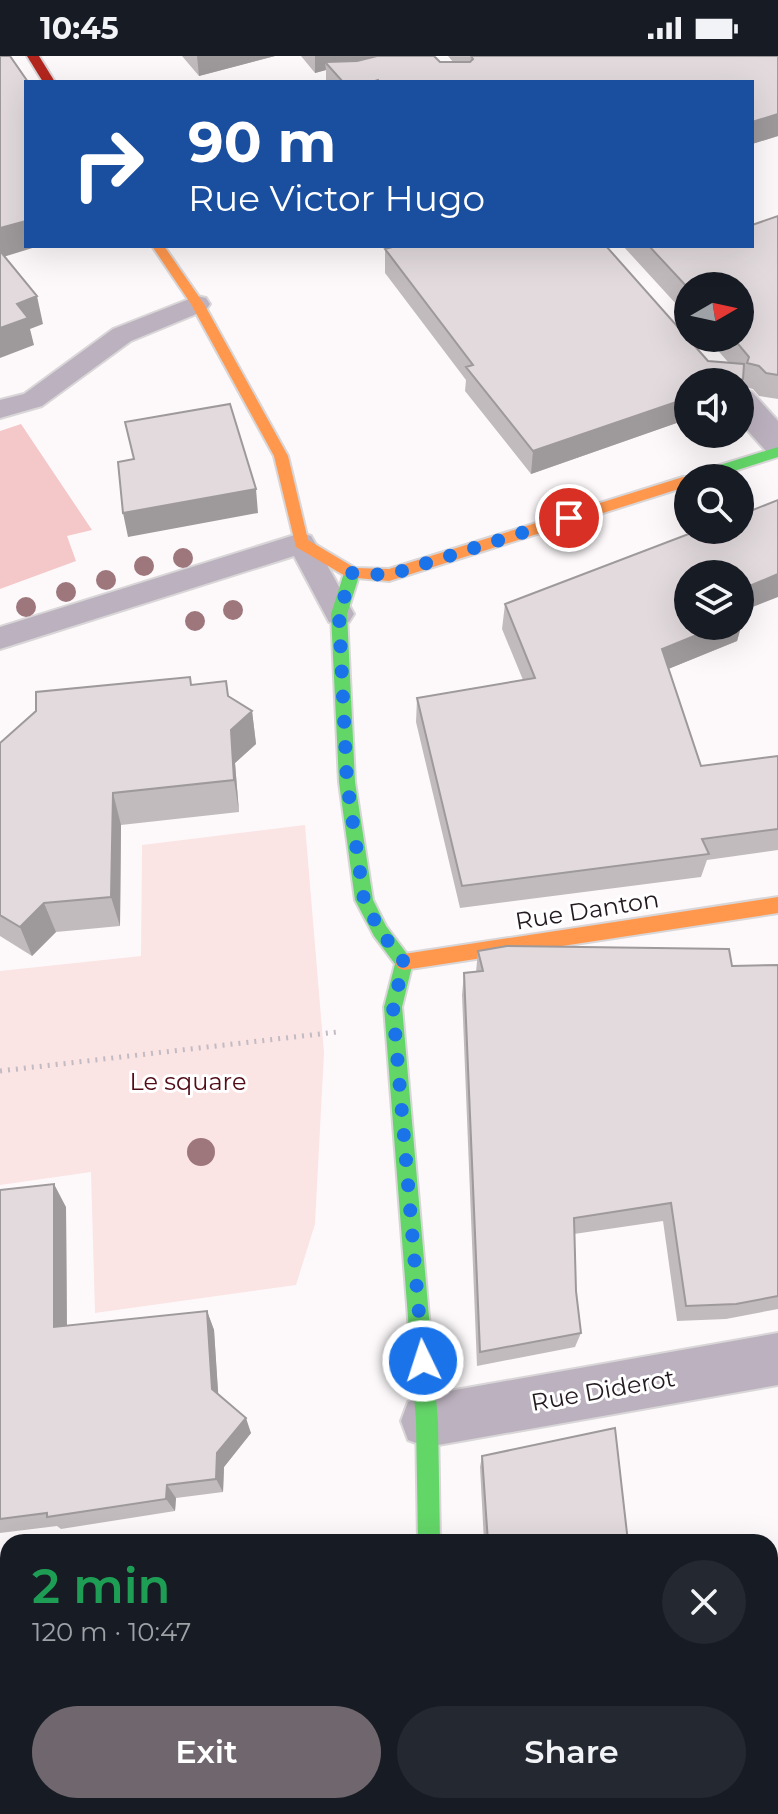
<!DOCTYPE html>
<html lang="en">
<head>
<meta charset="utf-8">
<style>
	body { margin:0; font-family:Montserrat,sans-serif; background:#242831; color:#f1f3f6; height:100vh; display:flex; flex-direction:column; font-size:30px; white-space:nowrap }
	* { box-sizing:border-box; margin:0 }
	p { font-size:26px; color:#9ea1a6 }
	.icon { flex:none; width:44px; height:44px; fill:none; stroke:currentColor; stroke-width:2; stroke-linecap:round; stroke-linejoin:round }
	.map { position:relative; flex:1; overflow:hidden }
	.drawer { position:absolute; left:0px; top:1478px; width:778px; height:280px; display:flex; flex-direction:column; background:#171b24; border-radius:24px 24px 0 0; box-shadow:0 8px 32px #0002 }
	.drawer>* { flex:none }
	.guide { position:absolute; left:24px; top:24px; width:730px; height:168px; border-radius:0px; box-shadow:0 8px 32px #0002; background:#1a4fa0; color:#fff; overflow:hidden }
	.needle { width:52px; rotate:81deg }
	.fabs { position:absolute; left:674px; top:216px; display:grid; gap:16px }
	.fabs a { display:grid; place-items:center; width:80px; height:80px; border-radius:50%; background:#171b24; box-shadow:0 8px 32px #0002; font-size:40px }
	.pin { position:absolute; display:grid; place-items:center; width:68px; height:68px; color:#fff; margin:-34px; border:4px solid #fff; border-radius:50%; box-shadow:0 2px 8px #0007 }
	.me { position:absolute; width:88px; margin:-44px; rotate:356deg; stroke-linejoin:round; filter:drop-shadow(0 0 6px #0008) }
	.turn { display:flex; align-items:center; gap:28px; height:168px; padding:0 32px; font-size:36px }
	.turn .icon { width:104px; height:104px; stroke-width:2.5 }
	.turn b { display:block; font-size:56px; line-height:68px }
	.round { display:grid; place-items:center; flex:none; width:84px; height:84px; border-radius:42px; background:#242831 }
	.summary { display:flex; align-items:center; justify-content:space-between; height:136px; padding:0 32px }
	h1 { font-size:48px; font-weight:600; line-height:60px; color:#1e9e55 }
	.primary-button { display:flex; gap:16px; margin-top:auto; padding:16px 32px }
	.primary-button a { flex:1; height:92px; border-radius:48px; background:#6f676d; color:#fff; font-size:32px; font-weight:600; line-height:92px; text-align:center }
	.primary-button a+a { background:#242831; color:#f1f3f6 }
	.status { display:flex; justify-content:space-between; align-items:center; height:56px; padding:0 40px; background:#171b24; direction:ltr }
	.status svg { height:22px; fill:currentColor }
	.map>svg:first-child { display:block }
	.green { fill:#fbe4e4 }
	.forest { fill:#f4c8c8 }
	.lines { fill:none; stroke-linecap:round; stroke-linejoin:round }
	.lane-casing { stroke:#d9d6d8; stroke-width:4 }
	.street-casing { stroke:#d9d6d8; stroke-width:4 }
	.fast-casing { stroke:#d9d6d8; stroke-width:4 }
	.slow-casing { stroke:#d9d6d8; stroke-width:4 }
	.jam-casing { stroke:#d9d6d8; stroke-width:4 }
	.path { stroke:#c2bbc3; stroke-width:5; stroke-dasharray:2 6; stroke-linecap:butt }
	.lane { fill:#bcb2bf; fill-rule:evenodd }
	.street { fill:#bcb2bf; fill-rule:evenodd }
	.fast { fill:#63d668; fill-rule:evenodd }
	.slow { fill:#ff974d; fill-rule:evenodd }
	.jam { fill:#b3261e; fill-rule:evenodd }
	.tree { fill:#9e777d }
	.wall { fill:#c2bbbe }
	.shaded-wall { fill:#9e999b }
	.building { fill:#e2dadd; stroke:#9e999b; stroke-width:2 }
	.route { stroke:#1a73e8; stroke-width:14; stroke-dasharray:0 25.2 }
	.labels { text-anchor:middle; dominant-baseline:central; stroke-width:6; stroke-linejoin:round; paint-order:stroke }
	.street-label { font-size:24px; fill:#231920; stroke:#fff }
	.park-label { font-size:24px; fill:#510c16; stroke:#fff }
</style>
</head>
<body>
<div class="status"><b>10:45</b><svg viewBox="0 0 49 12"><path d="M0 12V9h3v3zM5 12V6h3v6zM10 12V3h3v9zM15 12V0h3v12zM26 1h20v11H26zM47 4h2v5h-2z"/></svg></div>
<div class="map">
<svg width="778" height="1758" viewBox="0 0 778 1758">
	<rect width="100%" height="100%" fill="#fdf9fb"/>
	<path class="green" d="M305 769 324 997 315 1168 296 1229 95 1257 91 1116 0 1129V915L141 900 142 789Z"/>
	<path class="forest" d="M21 368 92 474 67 480 76 505 0 533V375Z"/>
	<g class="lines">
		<defs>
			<path id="lane" d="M197 240 206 242 210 248 206 254 131 285 42 350 0 362V344L24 338 113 273Z
				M301 477 311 480 315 487 354 558 349 566 339 569 329 566 294 500 0 593V571Z"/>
			<path id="street" d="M740 333 752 336 778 365V399L766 395 740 366Z
				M778 1277V1329L427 1391 408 1384 401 1365 408 1346 427 1339Z
				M373 1750H465V1758H372Z"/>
			<path id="fast" d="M778 391V401L712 422H689L691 418Z
				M352 511 360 517 347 558 355 726 373 844 386 870 413 906 402 951 438 1365 440 1486H418L416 1365 384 951 395 908 374 880 355 844 339 726 331 558 344 517Z"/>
			<path id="slow" d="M152 190H164L204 248 288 400 308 484 355 512 389 513 683 421 694 422H688V430L389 525 347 521 296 491 274 400 191 248Z
				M778 841V857L404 914 398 912 395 906 398 900 404 898Z"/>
			<path id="jam" d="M27 0H39L55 26H43Z"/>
		</defs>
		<use href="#lane" class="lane-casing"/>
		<use href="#street" class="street-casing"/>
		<use href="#fast" class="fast-casing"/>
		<use href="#slow" class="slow-casing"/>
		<use href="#jam" class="jam-casing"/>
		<path class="path" d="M0 1015 337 976"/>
		<use href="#lane" class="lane"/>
		<use href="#street" class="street"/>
		<use href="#fast" class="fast"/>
		<use href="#slow" class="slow"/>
		<use href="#jam" class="jam"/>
	</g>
	<g class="tree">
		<circle cx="183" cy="502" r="10"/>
		<circle cx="144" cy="510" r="10"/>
		<circle cx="106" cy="524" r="10"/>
		<circle cx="66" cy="536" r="10"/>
		<circle cx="26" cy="551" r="10"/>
		<circle cx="233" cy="554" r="10"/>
		<circle cx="195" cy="565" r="10"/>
		<circle cx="201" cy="1096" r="14"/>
	</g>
	<path class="wall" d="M182 0H275L199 20Z
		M301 0H377L440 6H453L448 0H778V80L752 88V26H326V14L315 17Z
		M778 160V343L759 340 753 333 741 330 743 323 740 334V326H688V363L531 418 465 335 466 324 385 217V193L708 305 728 306 707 282H740L688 230V261L623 190H752Z
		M505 548 741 556 744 560 737 585 668 613 701 710 778 700V794L707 804 701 821 460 852 416 666 417 642 523 624 502 573Z
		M192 629 228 640 252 655 256 688 235 707 239 756 121 769 120 870 56 876 32 900 0 880V687Z
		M478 895 732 910 778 909V1253L726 1263 677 1265 663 1165 574 1178 576 1235 581 1277 575 1291 477 1310 462 939 464 917 476 916Z
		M0 1134 66 1151 67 1270 207 1255 214 1274 218 1338 251 1377 224 1411 223 1436 176 1442 175 1455 61 1473 57 1470 0 1477Z
		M482 1400 628 1486H484L480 1411Z
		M778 1564V1757L775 1730H770V1565Z"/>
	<path class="shaded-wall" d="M197 0H275L199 20Z
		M315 0H377L331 12 325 6 326 14 315 17Z
		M778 58V80L752 88V66Z
		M26 165V190H39L0 202V172Z
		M37 240 43 268 30 273 34 289 0 302V272L17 248Z
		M688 342V363L531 418 533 395Z
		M256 433 258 457 128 481 123 457Z
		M778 518V541L740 556V534Z
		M744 560 737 585 656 618 662 593 719 570H740V561Z
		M252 655 256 688 235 707 239 756 234 724 231 674Z
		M113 737 121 769 120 870 111 841Z
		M44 847 56 876 32 900 20 871Z
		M54 1128 66 1151 67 1289 54 1271Z
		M207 1255 214 1274 219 1349 212 1333Z
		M246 1362 251 1377 224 1411 223 1436 216 1423 217 1397Z
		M167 1429 176 1442 175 1455 166 1443Z"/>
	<path class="building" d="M0 0H10L28 26H26V165L0 172Z
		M377 0H434L440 6H470L473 3 471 0H778V58L752 66V26H379L378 24 372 26H343L325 6 357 5Z
		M778 160V319L766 317 759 310 747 307 749 301 733 282H740V230H688V232L649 190H752V169Z
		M396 190H606L708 305 744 308 743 323 734 326H688V342L533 395 466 311 473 309 385 193Z
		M0 195 37 240 17 248 28 262 0 272Z
		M230 348 256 433 123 457 118 406 134 403 125 366Z
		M778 444V518L740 534V518H688V570H719L662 593 701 710 778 700V773L702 783 709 798 462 830 417 642 535 622 505 548 699 474H740V459Z
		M190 621 191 629 226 625 228 640 252 655 231 674 234 724 113 737 111 841 44 847 20 871 0 859V687L36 655V636Z
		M507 890 729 893 732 910 778 909V1240L736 1248 686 1250 671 1147 574 1162 576 1235 581 1277 480 1296 464 917 483 915 478 895Z
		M54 1128V1271L207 1255 212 1333 246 1362 217 1397 216 1423 167 1429 166 1443 47 1461V1457L0 1463V1134Z
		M615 1372 628 1486H488L482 1400Z
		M778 1564V1729H770V1565Z
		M8 1693V1750H334L332 1758H0V1696Z"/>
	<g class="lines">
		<path class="route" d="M423 1305 393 951 404 906 380 875 364 844 347 726 339 558 352 517 389 519 569 462"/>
	</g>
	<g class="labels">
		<g class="street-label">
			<text transform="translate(587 854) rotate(-9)">Rue Danton</text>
			<text transform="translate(603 1334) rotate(-10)">Rue Diderot</text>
		</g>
		<g class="park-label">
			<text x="188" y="1025">Le square</text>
		</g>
	</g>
</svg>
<div class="fabs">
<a><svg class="needle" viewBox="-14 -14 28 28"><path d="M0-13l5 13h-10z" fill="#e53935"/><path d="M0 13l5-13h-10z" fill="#9ea1a6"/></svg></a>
<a><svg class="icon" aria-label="sound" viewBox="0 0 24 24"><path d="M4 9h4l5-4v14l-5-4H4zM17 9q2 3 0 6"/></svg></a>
<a><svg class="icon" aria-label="search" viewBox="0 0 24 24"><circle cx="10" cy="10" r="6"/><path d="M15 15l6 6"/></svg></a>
<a><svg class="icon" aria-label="layers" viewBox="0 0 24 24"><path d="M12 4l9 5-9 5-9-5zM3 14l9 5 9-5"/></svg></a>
</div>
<div class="pin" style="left:569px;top:462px;background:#d93025"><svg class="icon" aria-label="arrive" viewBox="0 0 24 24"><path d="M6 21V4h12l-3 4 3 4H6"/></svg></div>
<svg class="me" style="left:423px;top:1305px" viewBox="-20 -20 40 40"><circle r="17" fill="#1a73e8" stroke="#fff" stroke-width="3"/><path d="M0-11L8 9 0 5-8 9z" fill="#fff"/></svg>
<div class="guide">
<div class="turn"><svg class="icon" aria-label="right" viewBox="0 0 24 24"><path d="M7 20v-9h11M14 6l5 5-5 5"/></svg><div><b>90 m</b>Rue Victor Hugo</div></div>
</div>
<section class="drawer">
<div class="summary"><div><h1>2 min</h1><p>120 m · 10:47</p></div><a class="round"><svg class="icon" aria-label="close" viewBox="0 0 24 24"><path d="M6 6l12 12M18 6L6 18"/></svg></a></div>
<div class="primary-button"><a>Exit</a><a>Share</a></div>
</section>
</div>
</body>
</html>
